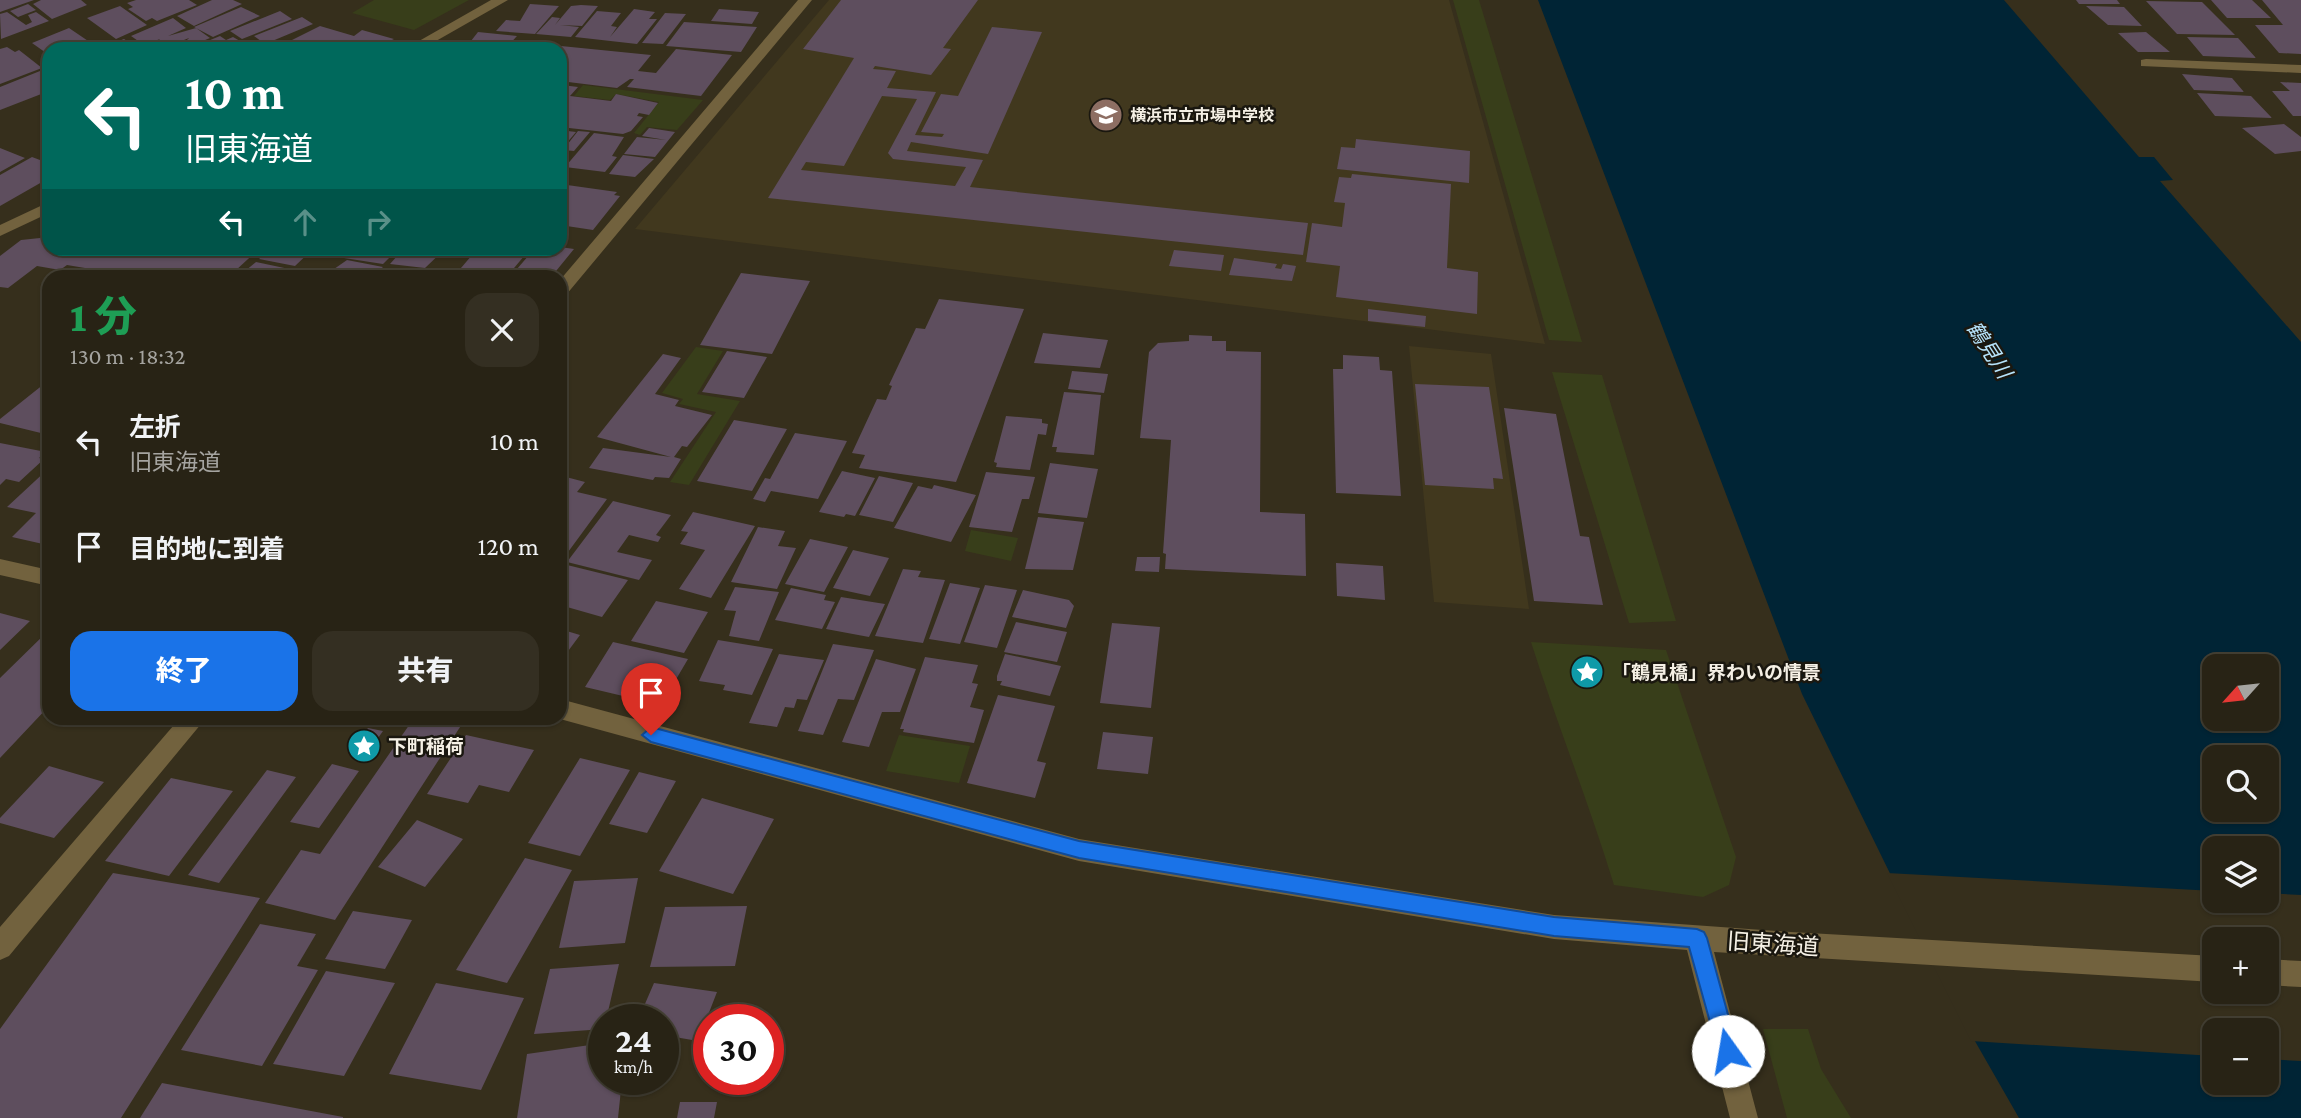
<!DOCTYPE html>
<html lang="ja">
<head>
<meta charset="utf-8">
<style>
	body { margin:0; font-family:"Crimson Pro","Noto Sans JP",serif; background:#342f22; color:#f1f3f6; height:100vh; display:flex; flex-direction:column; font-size:26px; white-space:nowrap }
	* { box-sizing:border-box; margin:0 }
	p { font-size:23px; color:#a5a4a0 }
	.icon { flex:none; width:38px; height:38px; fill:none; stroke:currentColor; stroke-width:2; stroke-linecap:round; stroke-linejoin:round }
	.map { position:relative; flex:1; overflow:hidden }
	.drawer { position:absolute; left:42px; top:270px; width:525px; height:455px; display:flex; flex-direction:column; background:#282315; border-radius:21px; box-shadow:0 2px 5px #0004,0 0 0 2px #444034 }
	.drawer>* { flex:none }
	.guide { position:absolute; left:42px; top:42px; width:525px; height:214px; border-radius:21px; box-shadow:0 2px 5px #0004,0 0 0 2px #444034; background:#00695c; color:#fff; overflow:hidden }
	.needle { width:46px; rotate:243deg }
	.fabs { position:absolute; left:2202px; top:654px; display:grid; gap:14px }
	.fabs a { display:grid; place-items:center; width:77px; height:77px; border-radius:14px; background:#282315; box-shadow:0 2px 5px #0004,0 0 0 2px #444034; font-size:35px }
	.speed { position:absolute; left:588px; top:1004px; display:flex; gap:14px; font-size:35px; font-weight:700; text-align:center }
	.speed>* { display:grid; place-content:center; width:91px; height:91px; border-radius:50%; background:#282315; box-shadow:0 2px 5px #0004,0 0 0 2px #444034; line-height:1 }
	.speed small { font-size:18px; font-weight:400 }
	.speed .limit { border:10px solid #d22; background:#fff; color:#111 }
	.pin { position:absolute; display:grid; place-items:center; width:60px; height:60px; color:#fff; margin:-72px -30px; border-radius:50% 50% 50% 0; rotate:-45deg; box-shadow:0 0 7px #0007 }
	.pin .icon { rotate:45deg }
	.me { position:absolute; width:77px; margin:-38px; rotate:347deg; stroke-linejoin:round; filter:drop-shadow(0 0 5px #0008) }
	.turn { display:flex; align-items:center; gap:24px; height:147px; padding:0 28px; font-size:32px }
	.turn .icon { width:91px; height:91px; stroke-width:2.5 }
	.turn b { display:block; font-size:49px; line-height:60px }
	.lanes { display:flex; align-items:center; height:66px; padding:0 28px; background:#0003; justify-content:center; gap:35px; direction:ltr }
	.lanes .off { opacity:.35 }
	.round { display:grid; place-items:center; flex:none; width:74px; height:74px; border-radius:21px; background:#342f22 }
	.summary { display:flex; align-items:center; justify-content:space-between; height:119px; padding:0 28px }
	h1 { font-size:42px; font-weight:800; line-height:52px; color:#1e9e55 }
	.action { display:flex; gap:14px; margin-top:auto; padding:14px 28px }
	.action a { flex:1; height:80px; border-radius:21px; background:#1a73e8; color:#fff; font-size:28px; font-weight:800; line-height:80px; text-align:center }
	.action a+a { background:#342f22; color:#f1f3f6 }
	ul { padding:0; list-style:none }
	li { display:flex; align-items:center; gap:21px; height:105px; padding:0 28px }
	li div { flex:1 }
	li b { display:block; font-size:26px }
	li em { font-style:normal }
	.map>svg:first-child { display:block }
	.built { fill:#41381e }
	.green { fill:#383e1a }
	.water { fill:#002435; fill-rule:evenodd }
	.pier { fill:#362f1c; fill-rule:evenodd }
	.building { fill:#5e4e5e; fill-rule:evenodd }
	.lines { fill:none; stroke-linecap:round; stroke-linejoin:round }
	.minor { fill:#72623e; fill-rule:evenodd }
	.route { fill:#1a73e8; stroke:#114b97; stroke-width:2 }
	.labels { text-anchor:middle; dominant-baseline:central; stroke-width:5; stroke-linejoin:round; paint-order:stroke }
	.far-poi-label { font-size:16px; font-weight:bold; fill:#f5f0e5; stroke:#1a170f; text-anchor:start }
	.poi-label { font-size:19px; font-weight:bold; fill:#f5f0e5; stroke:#1a170f; text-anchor:start }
	.water-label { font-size:21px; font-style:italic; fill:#b7e4fc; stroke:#1a170f }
	.near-street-label { font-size:23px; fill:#f5f0e5; stroke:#1a170f }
</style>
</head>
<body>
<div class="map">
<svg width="2301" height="1118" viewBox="0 0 2301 1118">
	<rect width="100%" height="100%" fill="#362f1c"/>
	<path class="built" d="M829 0H1449L1545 344 635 229Z
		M1409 346 1491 354 1529 609 1434 602Z"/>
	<path class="green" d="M374 0H469L414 30 352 13Z
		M1453 0H1479L1582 342 1549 340Z
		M583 85 703 100 677 130 647 127 640 135 634 133 659 102 616 94 610 100 574 96Z
		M696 347 723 351 697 394 740 401 689 485 670 482 716 412 679 404 683 399 662 393Z
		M1552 372 1602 375 1676 621 1629 623Z
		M971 530 1018 538 1011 561 965 551Z
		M1531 642 1666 650 1736 857 1729 885 1703 897 1614 885C1589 803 1557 724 1531 642Z
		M899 735 970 746 959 783 886 771Z
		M1763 1029H1808L1821 1069 1851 1118H1787Z"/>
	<path class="water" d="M1538 0H2004L2139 157H2154L2173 180 2160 181 2301 342V1118H2019L1956 1008 1802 694ZM2214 667H2266V719H2214ZM2214 758H2266V810H2214ZM2214 849H2266V901H2214ZM2214 940H2266V992H2214ZM2214 1031H2266V1083H2214Z"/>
	<path class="pier" d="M1887 873 2214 891V901H2266V893L2301 895V1061L2266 1059V1031H2214V1056L1971 1041ZM2214 940H2266V992H2214Z"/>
	<path class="building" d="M0 0H34L0 12Z
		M41 0H81L87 5 52 19 33 4Z
		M136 0H189L197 5 157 21 152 18 146 21 128 9 133 7 127 3Z
		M212 0H233L242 4 194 26 177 16Z
		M841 0H978L943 48 951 49 931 75 875 66 873 69 896 71 887 88 936 92 915 135 942 137 944 134 921 132 941 94 958 96 992 27 1042 32 988 154 911 142 907 151 983 160 970 187 1308 223 1303 255 768 198 854 58 803 49ZM882 96 917 99 888 153 893 159 966 167 955 186 801 170 806 162 844 166Z
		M2076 0H2117L2120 4H2079Z
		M2211 0H2252L2271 18H2227Z
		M2262 0H2301V54L2279 53 2255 25H2283Z
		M2146 1 2202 2 2235 35 2177 34Z
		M28 4 36 10 18 17 10 11Z
		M530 4 559 6 535 34 496 31 506 20 520 21Z
		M581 5 598 6 582 26 560 25 579 27 571 37 536 34 552 17 560 18 555 25 571 6Z
		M120 6 147 25 116 39 87 18Z
		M2086 6 2124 7 2142 26 2108 25Z
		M241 7 260 16 213 37 194 27Z
		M634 9 655 12 649 19H657L637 44 575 37 597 11 621 13 611 26 617 27 610 37Z
		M719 9 759 12 752 24 711 21Z
		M280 11 292 19 242 39 230 31Z
		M7 12 26 25 32 22 28 15 36 12 49 21 1 39 0 14Z
		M665 13 686 14 663 44 642 43Z
		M302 17 313 24 265 44 254 36Z
		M173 18 186 28 168 36 196 28 210 38 193 45 187 40 189 38 184 40 188 43 178 49H160L154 44 160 39 144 45 131 36Z
		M684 22 757 27 741 52 666 46Z
		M320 26 354 36 362 30 394 39 374 49H315L288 42Z
		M69 28 97 47 49 49V55L32 43Z
		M478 32 517 36 505 49H457L467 46Z
		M2146 32 2170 52H2138L2118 33Z
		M220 36 226 40 233 37 247 45 239 49H213L203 43Z
		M2187 37 2238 38 2256 58 2203 56Z
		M124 39 135 46 133 49H98Z
		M278 41 304 48V49H264Z
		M561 46 651 55 638 71 656 73 676 49 732 55 701 96 627 87 634 79H630L617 88 560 81 558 49Z
		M7 47 15 52 19 50 42 68 0 84V49Z
		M45 69 49 72V91L0 110V87Z
		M2182 74 2232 78 2244 92 2194 90Z
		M2280 82 2301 83V116H2293L2272 91H2290Z
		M562 85 578 87 570 96 611 101 616 94 658 103 649 115 639 113 637 116 643 117 631 131 623 134 560 127Z
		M2197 93 2251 96 2272 118 2215 116Z
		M2284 124 2301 137V151L2275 154 2242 128Z
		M649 128 675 132 655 157 624 154 637 137 666 140 642 136Z
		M560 130 576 132 560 151Z
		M578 131 590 132 574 151 563 150Z
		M594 133 624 137 612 156 617 157 605 172 565 167Z
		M1356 139 1470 151 1469 183 1337 169 1341 147 1355 148Z
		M0 148 25 158 0 172Z
		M623 155 654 159 635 177 609 174Z
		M32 157 48 163 44 166 49 168V178L0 206V175Z
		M1352 174 1451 184 1447 268 1478 272 1477 314 1336 297 1340 266 1306 262 1312 223 1342 227 1345 203 1334 202 1339 177 1351 178Z
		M560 184 617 192 614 195 620 196 593 230 560 225Z
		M49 232V248H260L235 271 223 268 214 276H89L97 270 67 265 60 270 37 266 8 288 0 287V256L21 240 40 238Z
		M560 247 574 249 552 276H511L535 248Z
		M271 248H314L295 266 259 259Z
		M359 248H399L383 264 344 258Z
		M404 248H446L425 268 390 264Z
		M478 248H528L530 249 509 274 503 276 465 271 467 269 461 268Z
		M1174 250 1224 255 1221 271 1169 266Z
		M1234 258 1277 264 1275 268 1281 269 1283 264 1296 266 1292 281 1229 275Z
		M347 260 383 267 373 276H324Z
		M256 262 294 270 287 276H239Z
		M383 271 405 275 408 271 423 274 420 276H377Z
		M741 273 810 281 772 354 700 345Z
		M939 299 1024 309 956 482 859 468 865 455 852 453 877 399 886 400 892 386 889 385 916 328 925 329Z
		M1368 309 1426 316 1425 327 1368 321Z
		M1043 333 1108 340 1100 368 1034 363Z
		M1189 335 1212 336V341H1226V351L1261 352 1260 512 1305 514 1306 576 1165 569 1166 554 1163 553 1171 440 1140 438 1149 352 1158 343 1189 341Z
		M727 351 767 357 744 398 702 392Z
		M663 354 681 358 655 394 679 400 675 406 712 415 687 447 682 446 674 457 681 459 669 478 655 477 653 480 589 468 603 448 671 457 597 437Z
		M1343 355 1379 357 1380 370 1392 371 1401 496 1336 493 1333 369H1343Z
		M1072 371 1108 374 1104 393 1068 389Z
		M49 380V435L0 423V419Z
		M1415 384 1489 387 1503 479 1493 478 1494 489 1425 485Z
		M1064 392 1101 395 1094 455 1056 452 1057 447H1052Z
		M1504 408 1556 414 1580 536 1589 537 1603 605 1534 601Z
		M1006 416 1042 419V423L1048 424 1046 435 1038 434 1030 470 996 467 997 463 994 462Z
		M734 420 787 429 752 491 697 481Z
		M795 433 847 441 818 499 771 491 765 502 753 499 765 478 770 479Z
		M0 443 46 452 39 458 44 459 19 482 6 479 0 485Z
		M1050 463 1098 469 1087 518 1038 513Z
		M49 468V538L43 544 12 537 36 513 7 507Z
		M842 471 875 478 855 516 846 514 844 517 819 512Z
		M986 472 1035 477 1029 499H1022L1012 532 969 527Z
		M879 476 913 483 893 522 859 515Z
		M566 477 585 482 577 492 607 499 560 563V484Z
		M934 485 976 495 951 542 894 528 918 486 932 489Z
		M613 501 671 515 656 535 661 537 658 542 629 535 617 552 652 560 639 580 567 562Z
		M693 512 755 526 711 598 679 589 705 550 680 544 688 532 681 531Z
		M1038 517 1084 522 1073 570 1025 569Z
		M758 527 785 531 778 546 796 548 777 589 731 582Z
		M810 539 848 547 824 592 785 584Z
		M853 550 889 558 870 596 833 588Z
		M1137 557H1160L1159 572 1135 571Z
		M1336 563 1383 566 1385 600 1337 596Z
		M563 564 628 580 602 617 560 605V567Z
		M903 569 921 571 918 577 945 580 923 643 875 636Z
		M950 583 980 588 960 644 929 639Z
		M985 585 1017 590 997 648 964 642Z
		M735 587 779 592 759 641 729 636 736 611 724 610Z
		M791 588 826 595 824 600 835 602 822 629 775 620Z
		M1023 590 1069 600 1074 606 1066 628 1012 617Z
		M841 597 885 604 869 637 826 629Z
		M656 601 708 612 684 653 631 641Z
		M0 613 30 621 0 650Z
		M1016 622 1067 632 1057 662 1004 652Z
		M1112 623 1160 627 1151 708 1100 703Z
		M560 629 580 635 560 662Z
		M49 630V706L0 758V678Z
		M718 640 773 649 752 695 723 690 725 685 699 681Z
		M613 642 688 659 661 705 585 687Z
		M833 644 874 650 854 700 838 699 823 735 798 731Z
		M779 654 824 660 807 700 797 699 794 708 785 707 777 727 749 723Z
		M1005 654 1061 666 1050 696 1000 685 1002 681H997V676Z
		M925 657 978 665 972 683 978 684 970 707 984 710 974 743 903 732 904 729H900Z
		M876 659 916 669 900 712H882L869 747 842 742Z
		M998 695 1055 706 1037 761 1046 763 1035 798 967 783Z
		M414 718 462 724 335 920 265 903 301 850 320 854Z
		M368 728 383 731 369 751 353 748Z
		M1103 732 1153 737 1148 774 1097 769Z
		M466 735 534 750 509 792 479 785 468 803 427 794Z
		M580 758 630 770 580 856 528 843Z
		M332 764 359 771 319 828 290 822Z
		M49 766 104 782 54 838 0 823V818Z
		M267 770 296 777 219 883 188 875Z
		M639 772 676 781 647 833 609 824Z
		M171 778 233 791 169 876 105 861Z
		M702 798 774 819 733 894 659 871Z
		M417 820 463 839 425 887 378 867Z
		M525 858 572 870 507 983 456 970Z
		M113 873 260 898 121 1118H0V1029Z
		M638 878 625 943 559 948 574 881Z
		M747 906 735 966 650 967 665 907Z
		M353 911 412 920 385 969 325 959Z
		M260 924 316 934 297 966 318 970 262 1066 181 1050Z
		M619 964 604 1029 534 1034 550 969Z
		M326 971 395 983 344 1076 273 1064Z
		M436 983 524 998 481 1090 389 1074Z
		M654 983 717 992 698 1041 663 1035V1020H638Z
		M604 1043V1080H622L618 1118H517L527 1054Z
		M162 1083 343 1117V1118H140Z
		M680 1102H717L714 1118H677Z"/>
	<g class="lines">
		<path class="minor" d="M491 0H508L422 49H405Z
			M798 0H812L566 295 560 297V280Z
			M2146 59 2301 65V73L2141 66V60Z
			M49 202V213L0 236V225Z
			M0 559 49 570V586L0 575Z
			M560 699 1079 839 1554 915 1791 932 2214 956V982L1714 952 1758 1118H1730L1687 950 1554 939 1079 861 560 719 556 718H560Z
			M180 718H206L9 956 0 960V927Z
			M2266 959 2301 961V987L2266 985Z"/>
	</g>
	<path class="route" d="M651 727 1079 841 1554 917 1697 929 1704 932 1707 938 1738 1051 1735 1058 1728 1061 1720 1058 1689 947 1554 936 1079 858 651 742 642 735Z"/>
	<defs>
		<symbol id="school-disc" viewBox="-11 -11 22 22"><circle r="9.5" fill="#8d6e63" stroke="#1a170f"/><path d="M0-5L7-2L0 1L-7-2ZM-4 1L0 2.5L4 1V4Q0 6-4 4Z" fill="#fff"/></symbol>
		<symbol id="sight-disc" viewBox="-11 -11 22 22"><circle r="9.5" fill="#0f9aa8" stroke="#1a170f"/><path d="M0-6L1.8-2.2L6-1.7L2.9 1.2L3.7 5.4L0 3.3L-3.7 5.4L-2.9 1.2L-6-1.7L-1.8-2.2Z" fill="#fff"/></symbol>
	</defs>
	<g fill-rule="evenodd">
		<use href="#school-disc" x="1087" y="96" width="38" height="38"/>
		<use href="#sight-disc" x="1568" y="653" width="38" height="38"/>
		<use href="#sight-disc" x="345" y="727" width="38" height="38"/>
	</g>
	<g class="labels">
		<g class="far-poi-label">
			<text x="1130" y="115">横浜市立市場中学校</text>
		</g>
		<g class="poi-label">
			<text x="1612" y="672">「鶴見橋」界わいの情景</text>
			<text x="388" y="746">下町稲荷</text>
		</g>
		<g class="water-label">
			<text transform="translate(1989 350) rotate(57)">鶴見川</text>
		</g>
		<g class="near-street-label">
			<text transform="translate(1773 944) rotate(4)">旧東海道</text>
		</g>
	</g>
</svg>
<div class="fabs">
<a><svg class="needle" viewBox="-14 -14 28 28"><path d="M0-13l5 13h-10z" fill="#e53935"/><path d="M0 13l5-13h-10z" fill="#a5a4a0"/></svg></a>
<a><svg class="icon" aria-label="search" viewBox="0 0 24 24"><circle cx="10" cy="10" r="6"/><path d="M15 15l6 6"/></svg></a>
<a><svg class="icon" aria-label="layers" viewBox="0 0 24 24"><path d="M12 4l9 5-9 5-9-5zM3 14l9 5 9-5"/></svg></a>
<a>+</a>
<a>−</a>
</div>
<div class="speed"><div>24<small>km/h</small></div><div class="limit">30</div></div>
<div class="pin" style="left:651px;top:735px;background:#d93025"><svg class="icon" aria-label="arrive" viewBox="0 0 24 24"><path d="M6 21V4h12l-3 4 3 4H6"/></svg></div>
<svg class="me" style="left:1728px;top:1051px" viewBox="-20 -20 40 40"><circle r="19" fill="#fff"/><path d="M0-13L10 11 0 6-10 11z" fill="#1a73e8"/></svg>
<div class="guide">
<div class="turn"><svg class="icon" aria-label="left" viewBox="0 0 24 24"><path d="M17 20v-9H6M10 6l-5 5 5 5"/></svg><div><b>10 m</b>旧東海道</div></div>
<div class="lanes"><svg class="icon" aria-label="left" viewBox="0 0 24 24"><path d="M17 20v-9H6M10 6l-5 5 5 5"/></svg><svg class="icon off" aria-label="ahead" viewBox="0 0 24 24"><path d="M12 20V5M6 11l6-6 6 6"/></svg><svg class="icon off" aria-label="right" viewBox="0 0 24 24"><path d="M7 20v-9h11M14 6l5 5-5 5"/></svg></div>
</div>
<section class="drawer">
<div class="summary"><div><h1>1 分</h1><p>130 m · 18:32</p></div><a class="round"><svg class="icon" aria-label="close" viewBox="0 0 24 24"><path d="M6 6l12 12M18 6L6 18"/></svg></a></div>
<ul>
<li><svg class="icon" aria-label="left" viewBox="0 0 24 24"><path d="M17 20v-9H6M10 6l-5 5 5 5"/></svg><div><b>左折</b><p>旧東海道</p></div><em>10 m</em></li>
<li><svg class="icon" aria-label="arrive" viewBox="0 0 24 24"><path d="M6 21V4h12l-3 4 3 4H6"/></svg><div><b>目的地に到着</b></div><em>120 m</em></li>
</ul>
<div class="action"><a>終了</a><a>共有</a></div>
</section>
</div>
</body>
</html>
